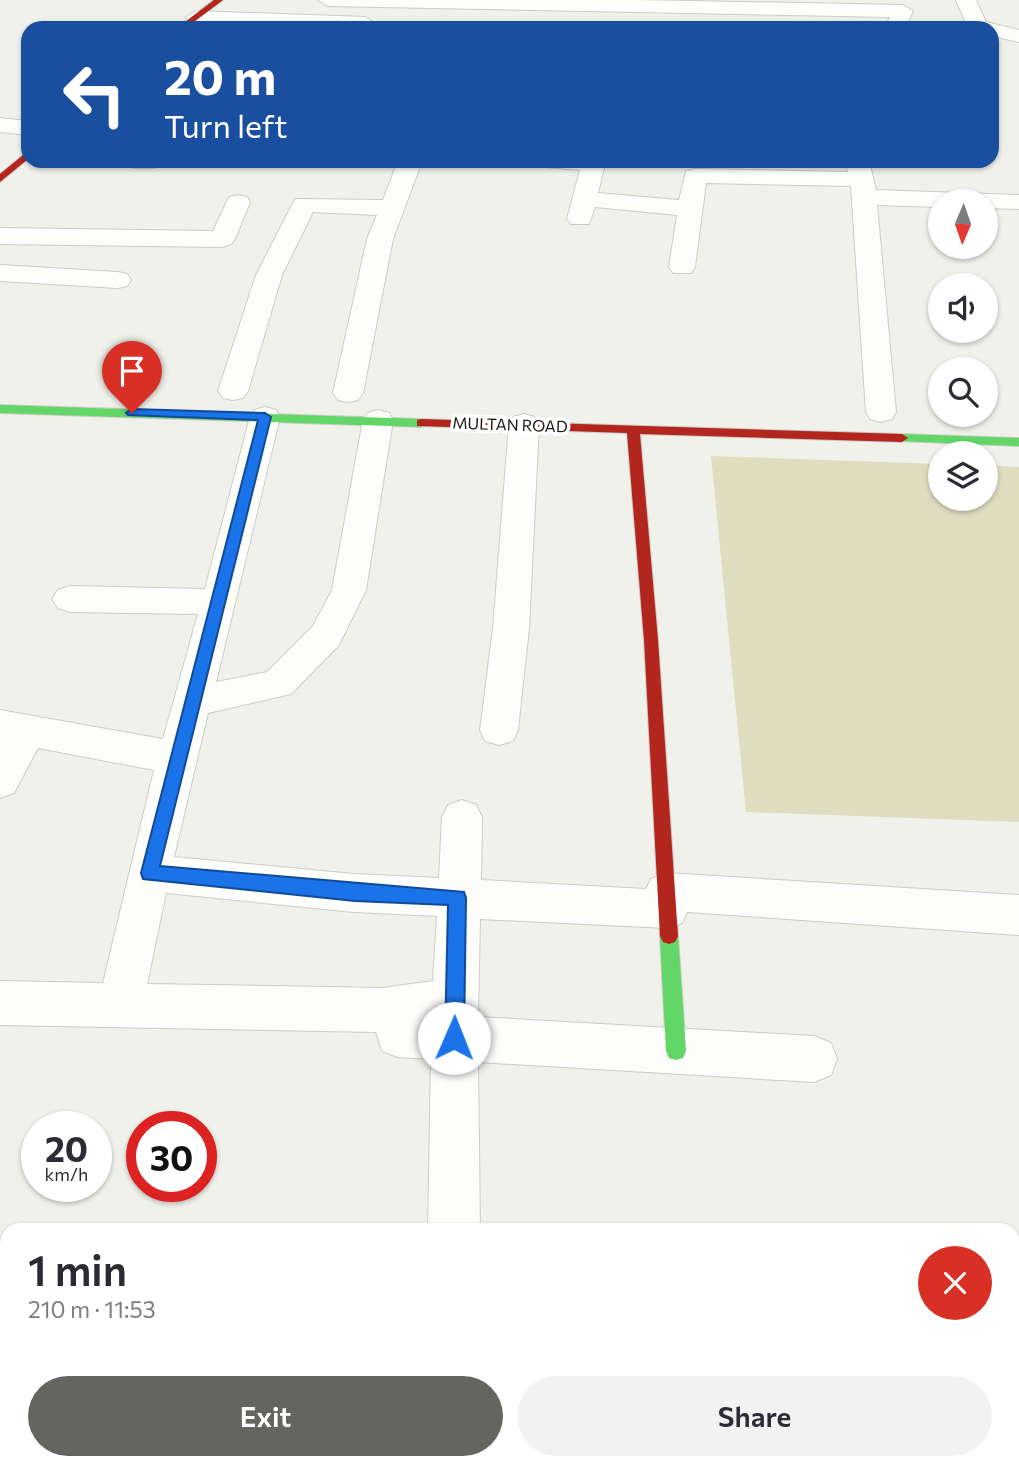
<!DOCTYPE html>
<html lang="en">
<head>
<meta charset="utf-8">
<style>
	body { margin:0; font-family:Commissioner,sans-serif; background:#f2f2f3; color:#2b2b33; height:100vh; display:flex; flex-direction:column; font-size:26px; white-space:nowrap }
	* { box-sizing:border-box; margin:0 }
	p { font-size:23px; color:#7c7c81 }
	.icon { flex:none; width:38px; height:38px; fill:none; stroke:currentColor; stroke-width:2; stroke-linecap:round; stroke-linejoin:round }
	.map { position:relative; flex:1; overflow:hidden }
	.details { position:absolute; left:0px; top:1223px; width:1020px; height:247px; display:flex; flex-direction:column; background:#fff; border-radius:21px 21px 0 0; box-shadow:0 2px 5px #0004 }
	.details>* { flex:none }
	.top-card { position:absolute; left:21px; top:21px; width:978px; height:147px; border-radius:21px; box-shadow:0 2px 5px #0004; background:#1a4fa0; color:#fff; overflow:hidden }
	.needle { width:46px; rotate:182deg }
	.buttons { position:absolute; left:928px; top:189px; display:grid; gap:14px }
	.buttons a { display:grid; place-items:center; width:70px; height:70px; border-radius:50%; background:#fff; box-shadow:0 2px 5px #0004; font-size:35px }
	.speed { position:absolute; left:21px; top:1111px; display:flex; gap:14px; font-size:35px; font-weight:700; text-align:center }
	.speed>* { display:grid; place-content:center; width:91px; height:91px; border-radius:50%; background:#fff; box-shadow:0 2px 5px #0004; line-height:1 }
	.speed small { font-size:18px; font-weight:400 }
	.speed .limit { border:10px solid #d22; background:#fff; color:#111 }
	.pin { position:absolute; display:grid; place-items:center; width:60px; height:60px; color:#fff; margin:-72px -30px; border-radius:50% 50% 50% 0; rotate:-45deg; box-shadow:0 0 7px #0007 }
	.pin .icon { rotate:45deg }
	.me { position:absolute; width:77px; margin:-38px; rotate:1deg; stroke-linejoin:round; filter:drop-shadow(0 0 5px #0008) }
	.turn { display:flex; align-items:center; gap:24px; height:147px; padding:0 28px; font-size:32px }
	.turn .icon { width:91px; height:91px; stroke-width:2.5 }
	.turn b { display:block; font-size:49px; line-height:60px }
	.round { display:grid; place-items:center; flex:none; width:74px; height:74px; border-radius:37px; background:#f2f2f3 }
	.summary { display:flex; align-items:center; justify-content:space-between; height:119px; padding:0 28px }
	h1 { font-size:42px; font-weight:600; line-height:52px }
	.action { display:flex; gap:14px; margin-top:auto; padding:14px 28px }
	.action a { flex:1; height:80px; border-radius:42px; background:#656560; color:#fff; font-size:28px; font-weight:600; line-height:80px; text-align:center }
	.action a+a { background:#f2f2f3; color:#2b2b33 }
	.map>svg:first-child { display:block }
	.green { fill:#dfddbf }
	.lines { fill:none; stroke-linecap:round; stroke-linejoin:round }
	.street-casing { stroke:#ccccc8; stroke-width:2 }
	.fast-casing { stroke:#ccccc8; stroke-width:2 }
	.jam-casing { stroke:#ccccc8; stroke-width:2 }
	.street { fill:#fdfdfc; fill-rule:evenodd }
	.fast { fill:#63d668; fill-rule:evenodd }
	.jam { fill:#b3261e; fill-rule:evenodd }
	.route { fill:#1a73e8; stroke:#114b97; stroke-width:2 }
	.labels { text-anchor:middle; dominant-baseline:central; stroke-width:7; stroke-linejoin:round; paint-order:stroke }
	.far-street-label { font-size:16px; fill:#191915; stroke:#fff }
</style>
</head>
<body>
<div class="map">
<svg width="1019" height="1469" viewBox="0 0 1019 1469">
	<rect width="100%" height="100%" fill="#f1f1eb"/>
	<path class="green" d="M711 456 940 464V499H985V465L1019 467V822L746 812Z"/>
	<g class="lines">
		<defs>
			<path id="street" d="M318 0H637L903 5 913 11 905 28H885L890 17 328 6Z
				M956 0H976L986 22 1019 30V42L992 36V28H968Z
				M196 11 365 17 375 23 369 28 189 21 186 17Z
				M0 118 28 121V135L0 132Z
				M121 161H167L163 166C151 169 137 169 125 166Z
				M398 161H422L393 239 363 393 358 400 348 402 338 400 333 393 367 239 377 215 313 212 282 275 248 391 243 398 233 400 223 398 218 391 256 275 295 199 383 200Z
				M531 161H603L605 164 598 193 679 200 686 171 695 169 848 172 845 161H869L876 190 1019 195V209L985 208V201H940V207L877 205 896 412 892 419 881 422 870 419 866 412 851 186 706 183 695 267 691 273H673L669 267 677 215 595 207 589 224H571L567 219 580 170 535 166Z
				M238 195 247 197 250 202 235 239 231 244 222 247 0 244V228L213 231 229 197Z
				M0 265 118 272 127 274 131 280 127 286 118 288 0 281Z
				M265 407 276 410 280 417 216 682 267 672 313 626 332 590 363 420 367 413 378 410 389 413 393 420 366 590 339 645 291 694 208 713 174 857 354 874 439 878 442 817 448 805 462 800 476 805 482 817 481 880 646 889 651 879 666 873 1019 895V935L687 912 682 923 667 928 480 919 478 1017 814 1036 831 1043 837 1059 831 1075 814 1082 478 1062 480 1230H428L431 1059 398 1057 382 1051 376 1032 0 1025V981L103 983 154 770 38 748 14 793 0 798V710L163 739 198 614 70 612 58 608 52 599 58 590 70 586 205 589 250 417 254 410ZM166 893 354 912 437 916 433 981 382 988 147 984Z
				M524 414 535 417 539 424 529 628 518 730 513 741 499 745 485 741 480 730 493 628 509 424 513 417Z
				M421 1463H479V1469H421Z"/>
			<path id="fast" d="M0 405 421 419 427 423 421 427 0 413Z
				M902 434 1019 438V446L898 441V435Z
				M669 928 675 930 678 936 686 1051 683 1058 676 1060 669 1058 666 1051 660 936 663 930Z"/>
			<path id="jam" d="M214 0H223L186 28H177Z
				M28 151V159L0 182V174Z
				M421 419 902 434 908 438 902 442 640 434 658 640 678 936 675 942 669 944 663 942 660 936 644 640 627 433 417 426V420Z"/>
		</defs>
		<use href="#street" class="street-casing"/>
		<use href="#fast" class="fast-casing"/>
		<use href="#jam" class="jam-casing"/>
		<use href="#street" class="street"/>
		<use href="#fast" class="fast"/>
		<use href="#jam" class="jam"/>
	</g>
	<path class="route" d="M132 409 265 413 271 417 160 866 464 892 466 898 464 1038 461 1044 454 1047 447 1044 445 1038 448 905 355 901 143 879 141 873 258 420 128 415 126 413Z"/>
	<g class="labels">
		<g class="far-street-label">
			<text transform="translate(510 424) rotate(2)">MULTAN ROAD</text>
		</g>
	</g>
</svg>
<div class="buttons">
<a><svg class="needle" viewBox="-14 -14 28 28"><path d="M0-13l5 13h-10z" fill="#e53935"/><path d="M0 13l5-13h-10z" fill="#7c7c81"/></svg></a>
<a><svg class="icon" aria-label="sound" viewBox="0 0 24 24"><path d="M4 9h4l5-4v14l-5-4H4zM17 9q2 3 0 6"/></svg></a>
<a><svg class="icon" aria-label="search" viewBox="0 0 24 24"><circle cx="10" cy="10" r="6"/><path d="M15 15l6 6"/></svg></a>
<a><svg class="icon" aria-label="layers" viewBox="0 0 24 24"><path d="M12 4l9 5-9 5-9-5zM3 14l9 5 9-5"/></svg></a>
</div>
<div class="speed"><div>20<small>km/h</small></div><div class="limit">30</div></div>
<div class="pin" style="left:132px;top:413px;background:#d93025"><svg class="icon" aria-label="arrive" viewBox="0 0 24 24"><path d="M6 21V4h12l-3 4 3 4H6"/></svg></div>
<svg class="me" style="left:454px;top:1038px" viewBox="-20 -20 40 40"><circle r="19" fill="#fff"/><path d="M0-13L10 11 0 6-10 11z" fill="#1a73e8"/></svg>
<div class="top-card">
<div class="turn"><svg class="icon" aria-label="left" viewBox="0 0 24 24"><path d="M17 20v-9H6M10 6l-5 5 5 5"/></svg><div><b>20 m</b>Turn left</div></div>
</div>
<section class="details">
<div class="summary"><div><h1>1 min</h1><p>210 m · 11:53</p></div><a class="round" style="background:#d93025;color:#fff"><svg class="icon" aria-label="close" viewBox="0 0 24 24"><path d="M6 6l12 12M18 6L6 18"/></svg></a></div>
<div class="action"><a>Exit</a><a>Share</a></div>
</section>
</div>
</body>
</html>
